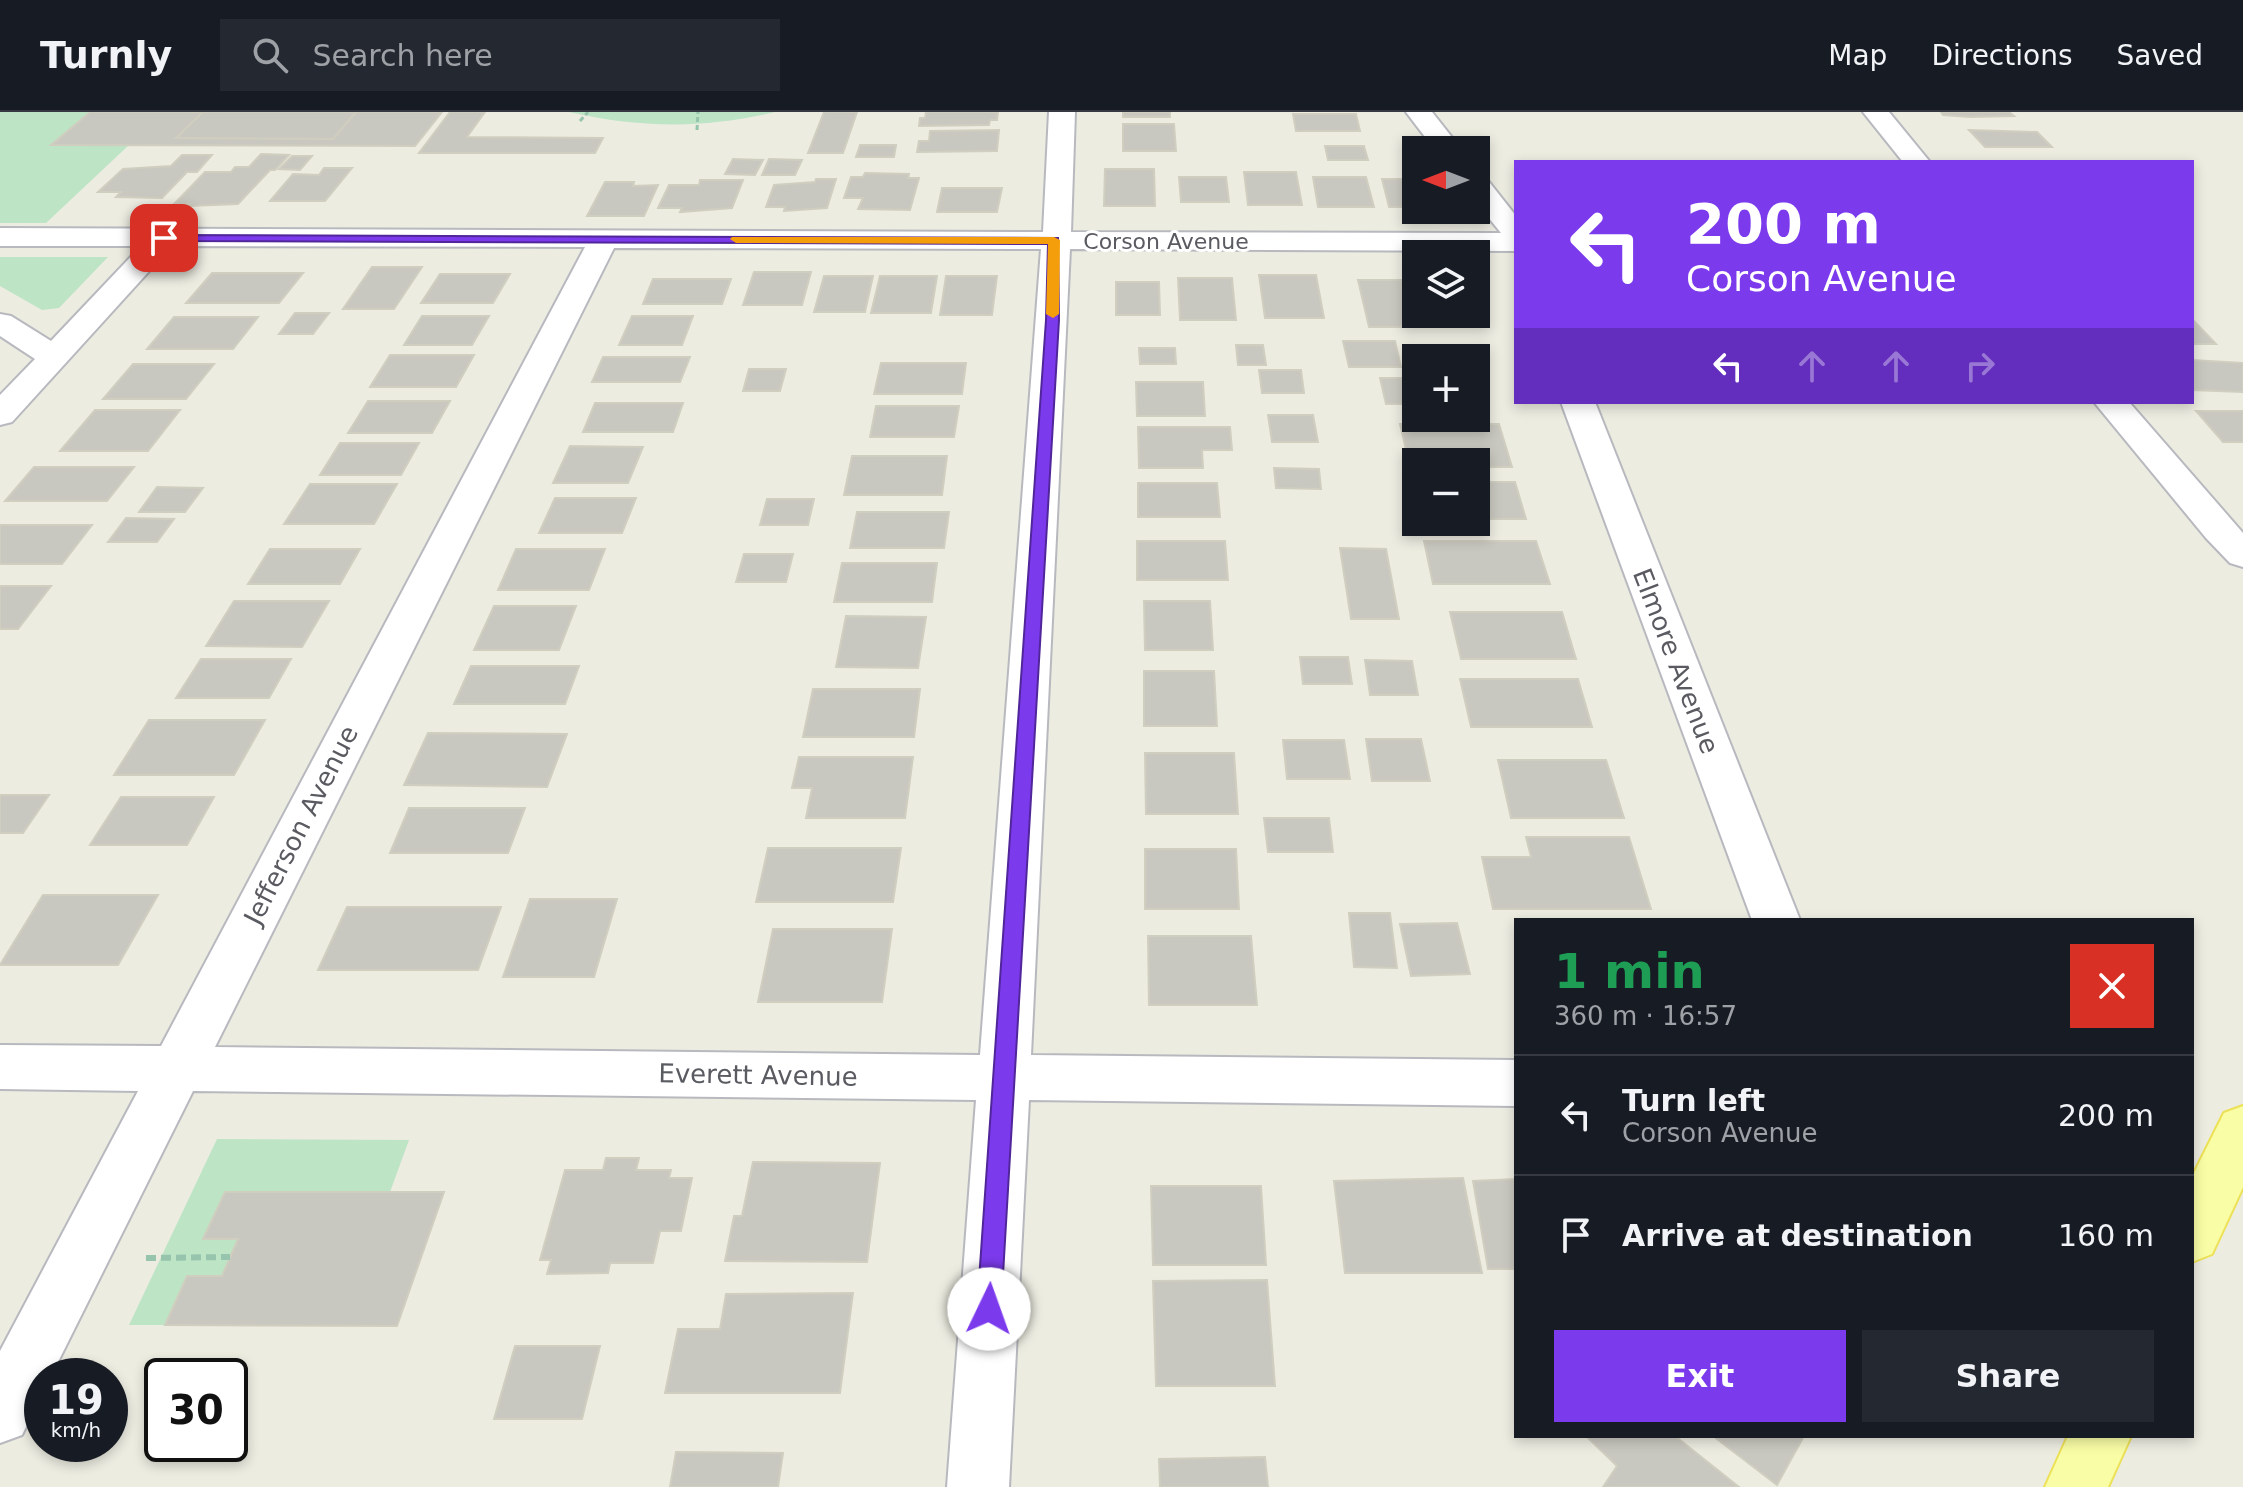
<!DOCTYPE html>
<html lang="en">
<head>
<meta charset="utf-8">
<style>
	body { margin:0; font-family:"DejaVu Sans",sans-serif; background:#242831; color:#f1f3f6; height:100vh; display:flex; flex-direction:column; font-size:30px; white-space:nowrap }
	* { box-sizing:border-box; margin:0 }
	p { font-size:26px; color:#9ea1a6 }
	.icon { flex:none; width:44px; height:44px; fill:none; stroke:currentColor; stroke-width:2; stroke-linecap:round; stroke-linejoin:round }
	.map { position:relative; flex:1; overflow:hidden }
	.panel { position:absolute; left:1514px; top:806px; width:680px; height:520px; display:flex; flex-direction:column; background:#171b24; border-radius:0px; box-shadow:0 4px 12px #0003 }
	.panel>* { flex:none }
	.top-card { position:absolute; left:1514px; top:48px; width:680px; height:244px; border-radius:0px; box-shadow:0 4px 12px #0003; background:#7c3aed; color:#fff; overflow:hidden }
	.needle { width:52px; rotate:270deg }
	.buttons { position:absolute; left:1402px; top:24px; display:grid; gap:16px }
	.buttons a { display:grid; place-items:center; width:88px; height:88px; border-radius:0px; background:#171b24; box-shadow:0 4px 12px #0003; font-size:40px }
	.speed { position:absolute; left:24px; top:1246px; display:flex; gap:16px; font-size:40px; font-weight:700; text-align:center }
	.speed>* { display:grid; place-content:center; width:104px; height:104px; border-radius:50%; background:#171b24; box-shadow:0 4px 12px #0003; line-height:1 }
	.speed small { font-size:20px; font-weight:400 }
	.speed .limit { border:4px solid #111; border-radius:12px; background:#fff; color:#111 }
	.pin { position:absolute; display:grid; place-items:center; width:68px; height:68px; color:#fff; margin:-34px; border-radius:16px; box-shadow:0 4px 12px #0006 }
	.me { position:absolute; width:88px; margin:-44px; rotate:3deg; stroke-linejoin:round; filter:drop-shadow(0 0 6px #0008) }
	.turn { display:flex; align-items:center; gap:28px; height:168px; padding:0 40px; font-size:36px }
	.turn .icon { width:104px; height:104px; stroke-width:2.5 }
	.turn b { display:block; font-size:56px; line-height:68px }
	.lanes { display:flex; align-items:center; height:76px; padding:0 40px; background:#0003; justify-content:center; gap:40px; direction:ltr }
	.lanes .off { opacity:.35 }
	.round { display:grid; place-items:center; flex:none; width:84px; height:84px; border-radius:0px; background:#242831 }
	.summary { display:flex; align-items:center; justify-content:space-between; height:136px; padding:0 40px }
	h1 { font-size:48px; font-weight:800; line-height:60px; color:#1e9e55 }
	.primary-button { display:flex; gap:16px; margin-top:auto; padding:16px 40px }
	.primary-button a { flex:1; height:92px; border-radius:0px; background:#7c3aed; color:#fff; font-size:32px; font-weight:800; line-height:92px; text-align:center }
	.primary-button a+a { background:#242831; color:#f1f3f6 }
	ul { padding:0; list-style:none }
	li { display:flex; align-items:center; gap:24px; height:120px; padding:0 40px; border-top:2px solid #363941 }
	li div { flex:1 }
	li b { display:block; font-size:30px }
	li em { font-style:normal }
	header { display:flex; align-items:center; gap:48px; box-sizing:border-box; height:112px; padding:0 40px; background:#171b24; border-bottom:2px solid #363941 }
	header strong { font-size:38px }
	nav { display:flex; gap:44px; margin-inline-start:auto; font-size:28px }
	.search { width:560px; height:72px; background:#242831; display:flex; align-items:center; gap:20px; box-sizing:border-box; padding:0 28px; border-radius:0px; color:#9ea1a6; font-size:30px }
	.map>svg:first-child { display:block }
	.green { fill:#bde4c5 }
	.building { fill:#c9c8c0; stroke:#d0cebf; stroke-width:2 }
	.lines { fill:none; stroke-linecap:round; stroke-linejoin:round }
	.minor-casing { stroke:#b8b9bf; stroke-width:4 }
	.primary-casing { stroke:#ede158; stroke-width:4 }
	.path-far1 { stroke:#97c4ad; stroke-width:3; stroke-dasharray:5 3; stroke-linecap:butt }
	.path { stroke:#97c4ad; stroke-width:6; stroke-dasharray:10 5; stroke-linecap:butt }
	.minor { fill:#fff; fill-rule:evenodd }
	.primary { fill:#f9fda5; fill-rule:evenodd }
	.route { fill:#7c3aed; stroke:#51269a; stroke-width:2 }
	.slow { fill:#f59e0b }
	.labels { text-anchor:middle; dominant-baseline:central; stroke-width:6; stroke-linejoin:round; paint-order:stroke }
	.far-street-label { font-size:22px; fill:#595b61; stroke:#fff }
	.street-label { font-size:26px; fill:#595b61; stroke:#fff }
</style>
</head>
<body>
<header>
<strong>Turnly</strong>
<div class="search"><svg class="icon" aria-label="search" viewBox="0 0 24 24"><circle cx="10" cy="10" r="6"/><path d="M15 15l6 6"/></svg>Search here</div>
<nav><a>Map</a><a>Directions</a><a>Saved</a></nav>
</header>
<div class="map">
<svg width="2243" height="1375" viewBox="0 0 2243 1375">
	<rect width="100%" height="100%" fill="#ecece1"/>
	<path class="green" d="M0 0H90L52 33H129L46 111H0Z
		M569 0H775C707 17 637 16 569 0Z
		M0 145H108L59 196 42 198 0 174Z
		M217 1027 409 1028 390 1080H225L204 1126 238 1127 222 1164H187L165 1213H129Z"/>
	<path class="building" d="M90 0H203L176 26 333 27 356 0H442L415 34 51 33Z
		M203 0H356L333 27 176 26Z
		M450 0H485L467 25 603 26 595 41H419Z
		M824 0H857L843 41H808Z
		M926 0H998L997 8H990L989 13 919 14 920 6H925Z
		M1123 0H1170V5H1123Z
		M1941 0H2009L2014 4 1970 5 1943 3Z
		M1293 2H1356L1360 19H1296Z
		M1123 12H1174L1176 39H1123Z
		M999 18 997 39 917 40 919 29H929L930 19Z
		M1969 18 2037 20 2052 35H1985Z
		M860 33H896L894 45H856Z
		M1325 34H1364L1368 48H1328Z
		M261 42 289 43 275 58H270L238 92 187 94 190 92H174L205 60H231L235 55H249Z
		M182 43H212L197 60H187L162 86 116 85 121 80H98L123 57 171 54Z
		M292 44H312L300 58 279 57Z
		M733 47 763 48 755 63 725 62Z
		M769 47 802 48 795 63H762Z
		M324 56H352L325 89H270L293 62 319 63Z
		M1105 57H1154L1155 94H1104Z
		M1244 60H1296L1302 93H1248Z
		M865 61 909 62 908 66H919L910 98 858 97 863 86H844L851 65H863Z
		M1179 65H1226L1229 90H1181Z
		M1313 65H1366L1374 95H1318Z
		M816 67H836L827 96 784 99 785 95H766L774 73 815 70Z
		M1382 67H1416V95H1389Z
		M700 68H743L732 96 680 100 682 96H658L669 73H699Z
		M605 70H634L633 74 658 73 644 104H587Z
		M942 76H1002L997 100H937Z
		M372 155H422L394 197H343Z
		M754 160H811L802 193H743Z
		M212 161H303L279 191H186Z
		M440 162H510L493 191H421Z
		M1259 163H1316L1324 206H1265Z
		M824 164H873L865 200H814Z
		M880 164H937L931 201H871Z
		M946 164H997L992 203H940Z
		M1178 166H1232L1236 208H1180Z
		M653 167H731L722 192H643Z
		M1358 168H1410L1411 174 1416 173V202H1444L1448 215H1369Z
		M1116 170H1159L1160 203H1116Z
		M295 201H329L313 222H279Z
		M422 204H489L472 233H404Z
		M632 204H693L682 233H619Z
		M174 205H258L233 237H147Z
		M2192 209H2194L2216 232H2192Z
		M1343 229H1395L1401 255H1349Z
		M1236 233H1263L1266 253H1238Z
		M1139 236H1175L1176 252H1140Z
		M390 243H474L456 275H370Z
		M603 245H690L680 270H592Z
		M2192 248 2243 251V280L2192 278Z
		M881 251H966L962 282H874Z
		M133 252H214L186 287H103Z
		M749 257H786L780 279H743Z
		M1259 258H1301L1304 281H1262Z
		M1380 266H1416V292H1386Z
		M1136 270H1203L1205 304H1137Z
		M368 289H450L432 321H348Z
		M595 291H683L673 320H583Z
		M876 294H959L954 325H870Z
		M95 298H180L148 339H60Z
		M2196 299H2243V330H2223Z
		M1268 303H1313L1318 330H1272Z
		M1400 312H1499L1512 355H1476V350H1416V355H1410Z
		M1138 315H1230L1232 338H1202L1203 356H1139Z
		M340 331H419L401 363H320Z
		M570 334 643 335 628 371H553Z
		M852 344H947L942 383H844Z
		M34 355H134L107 389H5Z
		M1274 356 1319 357 1321 377 1276 376Z
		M1476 370H1515L1526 407H1476Z
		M1138 371H1217L1220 405H1138Z
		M310 372H397L374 412H284Z
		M157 375 203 376 185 400H139Z
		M555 386H636L622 421H539Z
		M767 387H814L808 413H760Z
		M857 400H949L944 436H850Z
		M126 406 174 407 157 430H108Z
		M0 413H92L62 452H0Z
		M1137 429H1225L1228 468H1137Z
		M1424 429H1536L1550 472H1433Z
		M1340 436 1386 437 1399 507H1351Z
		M270 437H360L340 472H248Z
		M516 437H605L589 478H498Z
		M744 442H793L786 470H736Z
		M842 451H937L932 490H834Z
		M0 474H51L18 517H0Z
		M234 489H329L302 535 206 534Z
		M1144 489H1210L1213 538H1145Z
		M494 494H576L559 538H474Z
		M1450 500H1562L1576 547H1461Z
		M846 504 926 505 918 556 836 555Z
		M1300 545H1348L1352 572H1303Z
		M201 547H291L269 586H176Z
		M1365 548 1412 549 1418 583H1370Z
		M471 554H579L565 592H454Z
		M1144 559H1214L1217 614H1144Z
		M1460 567H1578L1592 615H1471Z
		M813 577H920L914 625H803Z
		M149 608H265L234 663H114Z
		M428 621 567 622 547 675 404 673Z
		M1366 627H1421L1430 669H1372Z
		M1283 628H1344L1350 667H1287Z
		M1145 641H1234L1238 702H1146Z
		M799 645H913L905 706H806L812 676H792Z
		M1498 648H1606L1624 706H1511Z
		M0 683H49L23 721H0Z
		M121 685H214L187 733H90Z
		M409 696H525L508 741H390Z
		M1264 706H1329L1333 740H1268Z
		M1526 725H1629L1651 797H1493L1482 745H1531Z
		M768 736H901L893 790H756Z
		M1145 737H1236L1239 797H1145Z
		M43 783H158L118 853H0Z
		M530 787H617L594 865H503Z
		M347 795H501L478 858H318Z
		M1349 801H1390L1397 856 1354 855Z
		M1457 811 1470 862 1411 864 1400 812Z
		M773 817H892L882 890H758Z
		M1148 824H1251L1257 893H1149Z
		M606 1046H639L636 1058H671L669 1066H692L681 1119H660L653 1151H610L608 1161 547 1162 551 1148H540L565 1058H603Z
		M753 1050 880 1051 867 1150 725 1149 734 1104H742Z
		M1463 1066 1482 1161H1345L1334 1069Z
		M1516 1067V1157H1488L1473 1069Z
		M1151 1074H1261L1266 1153H1153Z
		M225 1080H444L397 1214 165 1213 187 1164H222L238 1127H203Z
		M1267 1168 1275 1274H1156L1153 1169Z
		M853 1181 840 1281H665L678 1217H720L726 1182Z
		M515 1234H600L582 1307H494Z
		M1586 1324H1675L1739 1375H1603L1617 1354Z
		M1713 1324H1804L1777 1373Z
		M676 1340 783 1341 778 1375H670Z
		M1265 1345 1268 1375H1160L1159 1347Z"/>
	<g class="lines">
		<defs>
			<path id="minor" d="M1049 0H1075L1071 120 1501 121 1476 90V64L1486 66 1516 104V139L1070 137 1031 943 1516 948V994L1029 988 1009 1375H947L976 988 193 979 51 1264H42V1282L22 1323 0 1331V1239L138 979 0 977V933L161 934 585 135 172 134 12 310 0 313V283L35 247 0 224V202L11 204 51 229 141 134H0V116L1043 120ZM614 136 1041 137 980 943 215 935Z
				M1406 0H1432L1462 38H1435Z
				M1863 0H1889L1930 50H1903Z
				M1561 290H1595L1800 808H1752Z
				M2094 290H2129L2243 421V455L2230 451 2206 426Z"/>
			<path id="primary" d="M2243 994V1075L2212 1142 2192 1150V1065L2224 1001Z
				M2068 1324H2131L2108 1375H2045Z"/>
		</defs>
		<use href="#minor" class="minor-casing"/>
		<use href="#primary" class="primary-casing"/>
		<path class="path-far1" d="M580 9 588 0
			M697 18 698 0"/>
		<path class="path" d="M146 1146 230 1145"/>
		<use href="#minor" class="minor"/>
		<use href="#primary" class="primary"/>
	</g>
	<path class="route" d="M160 123 1058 126 1059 208 1001 1197 997 1206 989 1209 980 1206 977 1197 1046 208 1048 132 164 129 158 126Z"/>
	<path class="slow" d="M732 125H1054L1060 128 1059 202 1053 206 1046 202 1048 132 736 131 730 127Z"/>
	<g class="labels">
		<g class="far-street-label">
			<text x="1166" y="129">Corson Avenue</text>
		</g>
		<g class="street-label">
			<text transform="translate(1676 549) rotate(69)">Elmore Avenue</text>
			<text transform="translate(301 713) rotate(-63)">Jefferson Avenue</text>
			<text transform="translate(758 963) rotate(1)">Everett Avenue</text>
		</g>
	</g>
</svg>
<div class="buttons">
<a><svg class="needle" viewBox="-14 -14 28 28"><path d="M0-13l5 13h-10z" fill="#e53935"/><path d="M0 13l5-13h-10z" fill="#9ea1a6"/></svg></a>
<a><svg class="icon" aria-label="layers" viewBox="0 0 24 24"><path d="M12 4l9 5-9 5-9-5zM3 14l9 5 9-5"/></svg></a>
<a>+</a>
<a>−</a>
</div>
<div class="speed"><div>19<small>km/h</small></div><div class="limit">30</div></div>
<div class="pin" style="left:164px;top:126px;background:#d93025"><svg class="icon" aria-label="arrive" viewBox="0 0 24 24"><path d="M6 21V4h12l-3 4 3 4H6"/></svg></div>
<svg class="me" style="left:989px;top:1197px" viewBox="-20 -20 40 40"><circle r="19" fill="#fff"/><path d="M0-13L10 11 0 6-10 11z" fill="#7c3aed"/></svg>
<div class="top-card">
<div class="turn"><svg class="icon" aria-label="left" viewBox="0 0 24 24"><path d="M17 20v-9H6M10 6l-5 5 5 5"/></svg><div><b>200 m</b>Corson Avenue</div></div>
<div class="lanes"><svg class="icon" aria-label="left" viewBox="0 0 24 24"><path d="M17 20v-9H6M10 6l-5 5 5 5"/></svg><svg class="icon off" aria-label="ahead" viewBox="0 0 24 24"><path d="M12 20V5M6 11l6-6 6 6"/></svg><svg class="icon off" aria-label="ahead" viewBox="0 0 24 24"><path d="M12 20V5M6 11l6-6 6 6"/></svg><svg class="icon off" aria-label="right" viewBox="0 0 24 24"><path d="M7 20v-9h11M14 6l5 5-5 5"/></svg></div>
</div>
<section class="panel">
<div class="summary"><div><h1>1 min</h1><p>360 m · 16:57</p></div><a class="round" style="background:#d93025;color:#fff"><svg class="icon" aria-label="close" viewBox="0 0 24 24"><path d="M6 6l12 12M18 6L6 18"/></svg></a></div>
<ul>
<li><svg class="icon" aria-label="left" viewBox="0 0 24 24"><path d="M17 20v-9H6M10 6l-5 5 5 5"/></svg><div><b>Turn left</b><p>Corson Avenue</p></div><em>200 m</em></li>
<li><svg class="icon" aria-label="arrive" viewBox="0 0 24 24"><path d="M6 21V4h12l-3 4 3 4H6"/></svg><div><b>Arrive at destination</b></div><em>160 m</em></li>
</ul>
<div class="primary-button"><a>Exit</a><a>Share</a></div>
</section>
</div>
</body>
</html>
